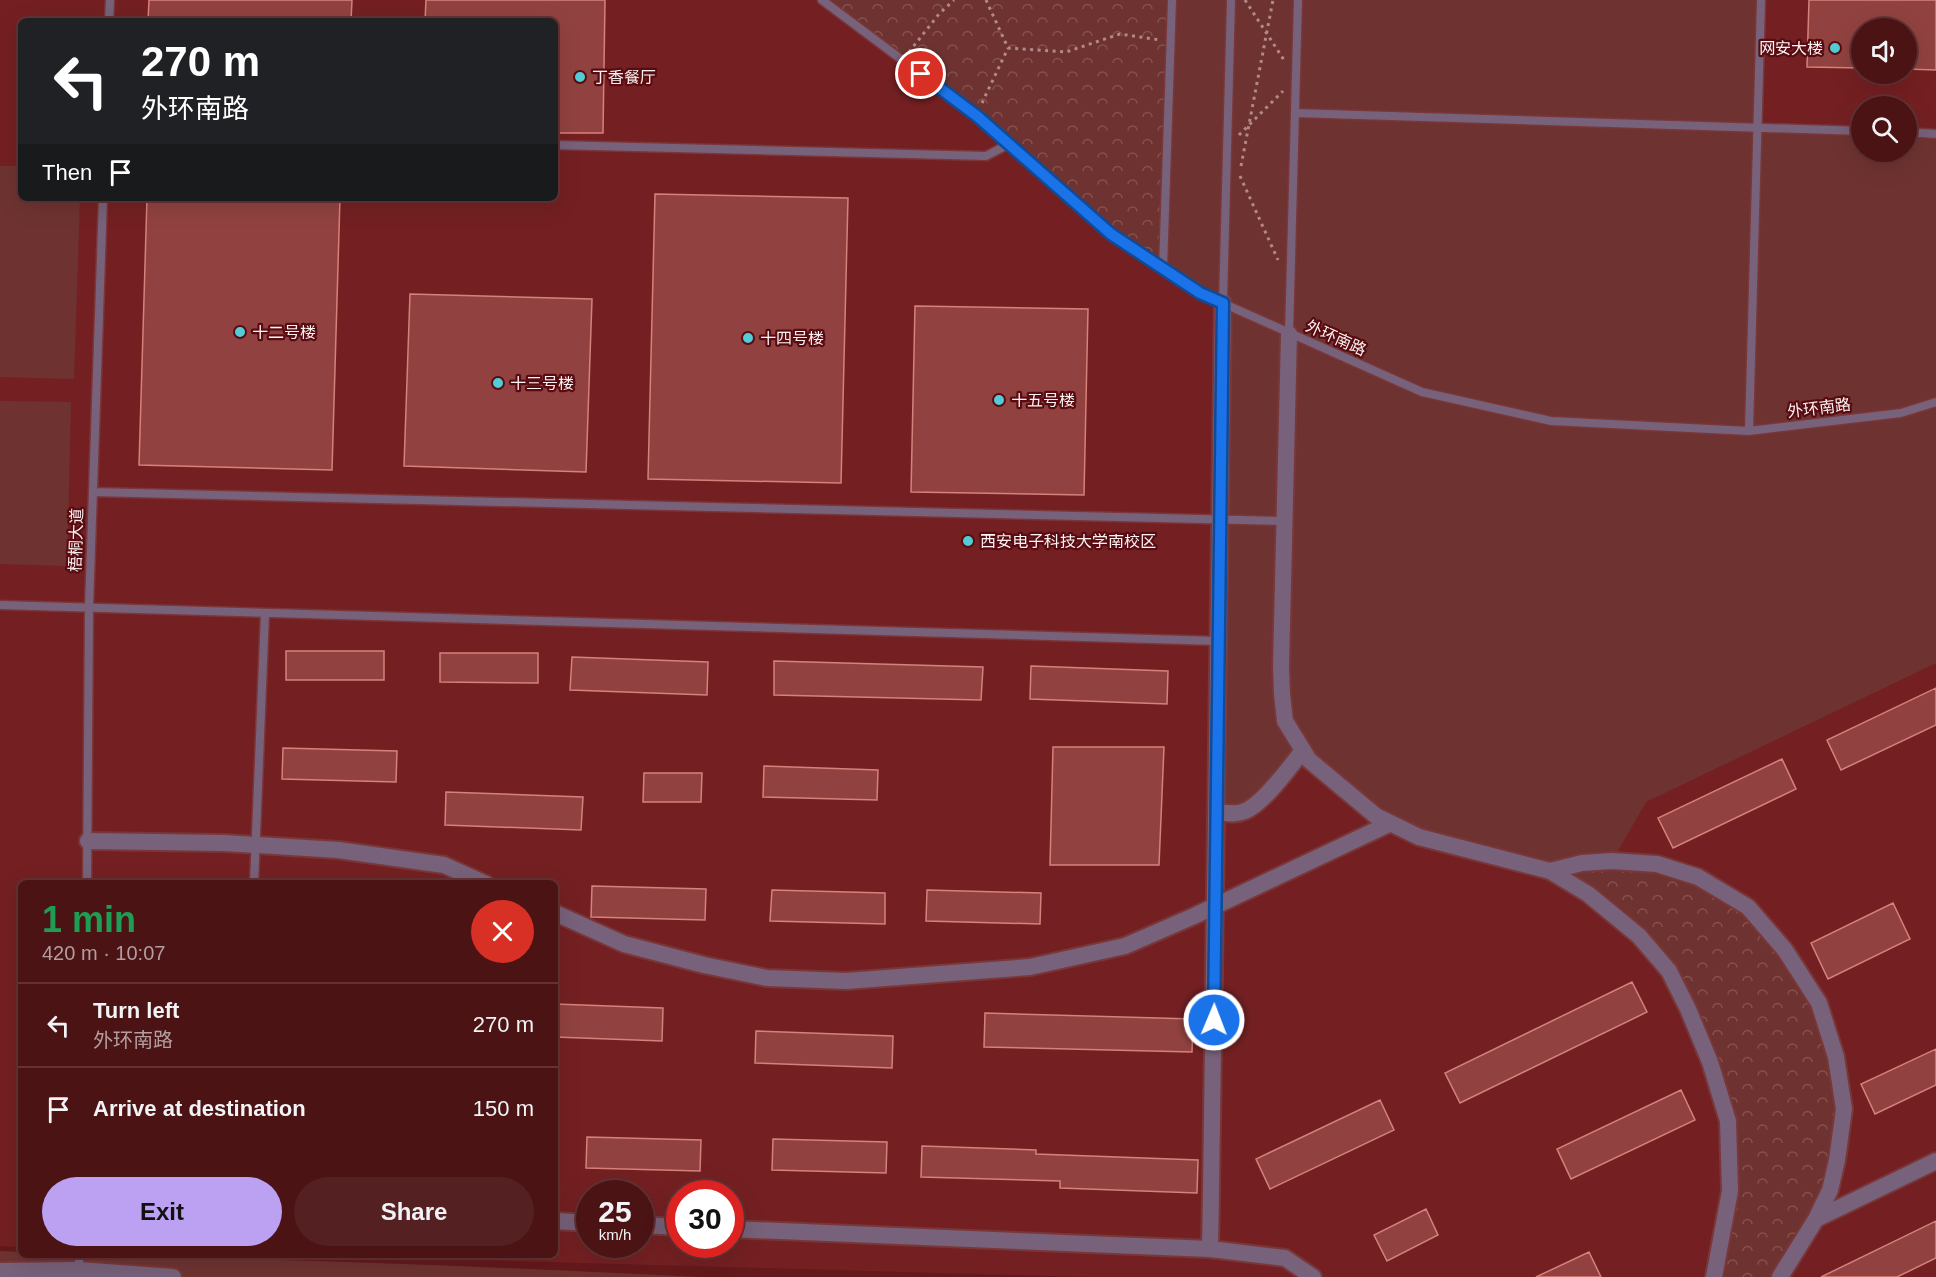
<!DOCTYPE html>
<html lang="en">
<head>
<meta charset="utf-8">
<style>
	body { margin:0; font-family:Helvetica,"Noto Sans SC",sans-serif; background:#552022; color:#f1f3f6; height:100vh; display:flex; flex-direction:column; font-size:22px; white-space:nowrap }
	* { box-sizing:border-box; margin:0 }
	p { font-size:20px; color:#b29ea0 }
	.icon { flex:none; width:33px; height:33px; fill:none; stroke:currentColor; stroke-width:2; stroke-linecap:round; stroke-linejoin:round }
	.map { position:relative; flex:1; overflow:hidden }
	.details { position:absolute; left:18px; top:880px; width:540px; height:378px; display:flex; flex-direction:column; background:#4b1314; border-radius:9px; box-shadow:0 6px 24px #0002,0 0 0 2px #623234 }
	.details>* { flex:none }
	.guide { position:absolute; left:18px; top:18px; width:540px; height:183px; border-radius:9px; box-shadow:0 6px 24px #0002,0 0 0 2px #623234; background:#202124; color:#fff; overflow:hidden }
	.fabs { position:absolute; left:1851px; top:18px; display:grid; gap:12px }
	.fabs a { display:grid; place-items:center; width:66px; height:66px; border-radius:50%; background:#4b1314; box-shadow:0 6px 24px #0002,0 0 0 2px #623234; font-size:30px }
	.speed { position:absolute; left:576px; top:1180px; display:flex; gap:12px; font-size:30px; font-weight:700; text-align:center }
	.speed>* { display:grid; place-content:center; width:78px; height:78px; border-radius:50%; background:#4b1314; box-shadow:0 6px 24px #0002,0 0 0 2px #623234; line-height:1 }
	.speed small { font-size:15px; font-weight:400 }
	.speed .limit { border:9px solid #d22; background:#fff; color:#111 }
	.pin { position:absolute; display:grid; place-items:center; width:51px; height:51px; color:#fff; margin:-26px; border:3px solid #fff; border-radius:50%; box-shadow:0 2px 6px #0007 }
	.me { position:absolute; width:66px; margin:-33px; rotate:1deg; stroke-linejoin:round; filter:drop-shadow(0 0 4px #0008) }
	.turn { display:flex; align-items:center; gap:21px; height:126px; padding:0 24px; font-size:27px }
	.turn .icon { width:78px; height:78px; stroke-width:2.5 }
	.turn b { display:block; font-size:42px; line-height:51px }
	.then { display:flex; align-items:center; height:57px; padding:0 24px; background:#0003; gap:12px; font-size:22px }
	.round { display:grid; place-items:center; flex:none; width:63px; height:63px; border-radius:32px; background:#552022 }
	.head { display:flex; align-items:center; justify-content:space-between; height:102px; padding:0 24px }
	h1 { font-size:36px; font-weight:600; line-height:45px; color:#1e9e55 }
	.cta { display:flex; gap:12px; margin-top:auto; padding:12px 24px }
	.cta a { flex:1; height:69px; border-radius:36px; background:#bca0f2; color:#111; font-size:24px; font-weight:600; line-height:69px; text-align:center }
	.cta a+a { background:#552022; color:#f1f3f6 }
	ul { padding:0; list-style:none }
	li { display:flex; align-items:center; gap:18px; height:84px; padding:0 24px; border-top:2px solid #623234 }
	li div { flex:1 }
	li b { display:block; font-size:22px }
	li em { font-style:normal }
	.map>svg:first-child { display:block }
	.built { fill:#742022; fill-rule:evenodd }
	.green { fill:#6e3331 }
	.forest { fill:url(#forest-crowns) }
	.building { fill:#914240; stroke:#d7817c; stroke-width:1.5 }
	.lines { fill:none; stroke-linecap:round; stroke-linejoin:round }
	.lane-casing { stroke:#793739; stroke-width:11 }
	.street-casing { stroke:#793739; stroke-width:20 }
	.path { stroke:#b28889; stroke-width:3; stroke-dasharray:3 4.5; stroke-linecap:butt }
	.lane { stroke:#78617a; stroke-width:8 }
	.street { stroke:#78617a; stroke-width:16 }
	.route-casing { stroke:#114b97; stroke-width:15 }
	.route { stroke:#1a73e8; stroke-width:10 }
	.poi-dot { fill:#52ccd6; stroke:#580b11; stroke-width:2 }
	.labels { text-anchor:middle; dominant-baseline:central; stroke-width:4.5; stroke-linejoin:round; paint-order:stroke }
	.poi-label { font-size:16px; fill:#fbf2f1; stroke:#580b11; text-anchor:start }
	.street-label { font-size:16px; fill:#fbf2f1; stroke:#580b11 }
</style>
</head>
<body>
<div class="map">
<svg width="1936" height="1277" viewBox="0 0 1936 1277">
	<defs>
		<pattern id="forest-crowns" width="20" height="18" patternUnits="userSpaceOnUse" patternTransform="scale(1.5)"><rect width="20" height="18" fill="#6e3331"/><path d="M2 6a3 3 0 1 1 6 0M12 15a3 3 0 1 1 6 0" fill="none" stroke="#84514f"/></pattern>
	</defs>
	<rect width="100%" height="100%" fill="#64191b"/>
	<path class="built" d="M0 0H1936V1277H1085L333 1256H555V884H21V1247L0 1246ZM21 21H555V198H21ZM1862 28H1906V74H1862ZM1862 106H1906V152H1862ZM590 1194H640V1245H590ZM680 1194H730V1245H680Z"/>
	<path class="green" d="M1172 0H1761L1758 126 1861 131 1862 152H1906L1907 132 1936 134V663L1646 802 1612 861 1550 871 1376 816 1303 750 1261 799 1217 812 1223 303 1163 269Z
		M0 166H21V198H80L74 379 0 377Z
		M0 401 71 402 67 566 0 564Z
		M0 1251 21 1252V1256C248 1256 474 1266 701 1277H0Z"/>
	<path class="forest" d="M822 0H1172L1163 269 1009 144Z
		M1664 866 1748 907 1807 985 1836 1057 1837 1160 1780 1277H1714L1728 1121 1686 1006 1639 936 1550 871Z"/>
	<path class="building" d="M149 0H352L351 21H148Z
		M426 0H605L603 133H555V21H425Z
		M1809 0H1936V70L1906 69V28H1862V68L1807 67Z
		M655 194 848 198 841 483 648 479Z
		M147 198H340L332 470 139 465Z
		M410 294 592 299 586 472 404 466Z
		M915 306 1088 309 1084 495 911 492Z
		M286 651H384V680H286Z
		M440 653H538V683L440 682Z
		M572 657 708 662 707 695 570 690Z
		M774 661 983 667 981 700 774 695Z
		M1031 666 1168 671 1167 704 1030 699Z
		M1936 688V725L1841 770 1827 740Z
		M1053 747H1164L1159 865H1050Z
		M283 748 397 751 396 782 282 779Z
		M1782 759 1796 789 1673 848 1658 818Z
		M764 766 878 770 877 800 763 797Z
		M644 773H702L701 802H643Z
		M446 792 583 797 581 830 445 825Z
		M592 886 706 889 705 920 591 917Z
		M772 890 885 893V924L770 921Z
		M927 890 1041 893 1040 924 926 921Z
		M1893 903 1910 939 1828 979 1811 943Z
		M1632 982 1647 1012 1460 1103 1445 1073Z
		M555 1004 663 1008 662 1041 555 1037Z
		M985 1013 1193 1019 1192 1052 984 1047Z
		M756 1031 893 1036 892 1068 755 1063Z
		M1936 1049V1085L1875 1114 1861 1084Z
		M1681 1090 1695 1120 1571 1179 1557 1149Z
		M1380 1100 1394 1130 1270 1189 1256 1159Z
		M587 1137 701 1140 700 1171 586 1168Z
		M773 1139 887 1142 886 1173 772 1170Z
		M922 1146 1036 1150V1154L1198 1160 1197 1193 1060 1188V1181L921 1177Z
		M1426 1209 1438 1235 1387 1261 1374 1235Z
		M1936 1221V1258L1897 1277H1821Z
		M1589 1252 1601 1277H1536Z"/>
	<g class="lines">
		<defs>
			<path id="lane" d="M822 0 977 116 1111 234 1200 293 1422 392 1551 421 1749 431 1901 413 1936 402
				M109 21 110 0
				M1295 113 1862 131
				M1906 132 1936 134
				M555 145 986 156 1009 144
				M1163 269 1172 0
				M1223 303 1231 0
				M1289 334 1298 0
				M1749 431 1761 0
				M93 492 1284 521
				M0 605 1218 641
				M87 884 89 607 103 198
				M254 884 265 613
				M79 1270V1256"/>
			<path id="street" d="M1223 303C1219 619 1216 934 1210 1249L1285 1258 1313 1277
				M1289 334 1281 666 1282 694 1285 721 1309 760 1376 816 1419 837 1550 871 1588 894 1639 936 1669 971 1688 1009 1710 1062 1728 1121 1730 1191 1714 1277
				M1217 812C1227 813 1236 815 1245 811 1263 804 1291 766 1303 750
				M88 841 224 843 338 850 444 865 486 884
				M1550 871 1582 863 1612 861 1657 864 1698 877 1748 907 1785 950 1819 1003 1836 1057 1844 1109 1837 1160 1830 1190 1816 1219 1780 1277
				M555 913 624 944 704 965 767 978 846 981 1030 967 1125 946 1194 916 1391 823
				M1816 1219 1936 1161
				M555 1221 590 1223
				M640 1225 680 1227
				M730 1229 1210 1249
				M0 1271 79 1270 173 1277"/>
		</defs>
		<use href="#lane" class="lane-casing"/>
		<use href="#street" class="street-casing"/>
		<path class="path" d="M986 0 1008 48 1066 52 1120 34 1160 40
			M1245 0 1284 60
			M909 52 939 14 954 0
			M982 103 1008 48
			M1239 135 1283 91
			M1241 166 1273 0
			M1240 176 1278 260"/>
		<use href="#lane" class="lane"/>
		<use href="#street" class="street"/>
	</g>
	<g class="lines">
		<defs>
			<path id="route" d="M921 74 977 116 1111 234 1200 293 1223 303 1214 1020"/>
		</defs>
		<use href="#route" class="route-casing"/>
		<use href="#route" class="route"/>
	</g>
	<g class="poi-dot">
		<circle cx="1835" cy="48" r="6"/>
		<circle cx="580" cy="77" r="6"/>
		<circle cx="240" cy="332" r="6"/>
		<circle cx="748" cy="338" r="6"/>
		<circle cx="498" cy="383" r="6"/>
		<circle cx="999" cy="400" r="6"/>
		<circle cx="968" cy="541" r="6"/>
	</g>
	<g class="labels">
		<g class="poi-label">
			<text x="1823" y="48" text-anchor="end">网安大楼</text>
			<text x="592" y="77">丁香餐厅</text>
			<text x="252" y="332">十二号楼</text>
			<text x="760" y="338">十四号楼</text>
			<text x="510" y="383">十三号楼</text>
			<text x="1011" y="400">十五号楼</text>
			<text x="980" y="541">西安电子科技大学南校区</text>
		</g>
		<g class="street-label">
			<text transform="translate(1336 338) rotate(24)">外环南路</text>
			<text transform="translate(1819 408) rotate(-7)">外环南路</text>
			<text transform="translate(76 540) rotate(-88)">梧桐大道</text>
		</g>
	</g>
</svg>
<div class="fabs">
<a><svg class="icon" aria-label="sound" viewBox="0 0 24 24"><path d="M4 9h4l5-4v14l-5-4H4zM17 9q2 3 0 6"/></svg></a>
<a><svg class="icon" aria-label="search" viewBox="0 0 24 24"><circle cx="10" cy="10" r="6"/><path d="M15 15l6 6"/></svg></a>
</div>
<div class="speed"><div>25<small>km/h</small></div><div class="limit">30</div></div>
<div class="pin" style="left:921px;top:74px;background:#d93025"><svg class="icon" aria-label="arrive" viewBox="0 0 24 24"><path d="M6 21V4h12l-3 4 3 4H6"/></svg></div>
<svg class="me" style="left:1214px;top:1020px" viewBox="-20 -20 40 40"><circle r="17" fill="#1a73e8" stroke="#fff" stroke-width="3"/><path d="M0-11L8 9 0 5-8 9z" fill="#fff"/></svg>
<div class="guide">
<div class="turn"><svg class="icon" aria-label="left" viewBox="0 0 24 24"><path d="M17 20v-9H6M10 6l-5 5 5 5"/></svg><div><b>270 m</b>外环南路</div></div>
<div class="then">Then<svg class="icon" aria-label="arrive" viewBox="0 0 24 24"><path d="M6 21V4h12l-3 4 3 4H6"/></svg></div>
</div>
<section class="details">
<div class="head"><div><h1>1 min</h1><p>420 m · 10:07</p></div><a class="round" style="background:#d93025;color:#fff"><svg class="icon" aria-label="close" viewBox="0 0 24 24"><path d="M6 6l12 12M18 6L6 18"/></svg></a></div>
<ul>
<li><svg class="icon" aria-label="left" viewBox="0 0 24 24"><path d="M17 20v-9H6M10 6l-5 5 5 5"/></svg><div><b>Turn left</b><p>外环南路</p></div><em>270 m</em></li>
<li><svg class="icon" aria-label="arrive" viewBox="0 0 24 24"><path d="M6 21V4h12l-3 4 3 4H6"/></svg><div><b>Arrive at destination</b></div><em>150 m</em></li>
</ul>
<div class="cta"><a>Exit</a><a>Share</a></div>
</section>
</div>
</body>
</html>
